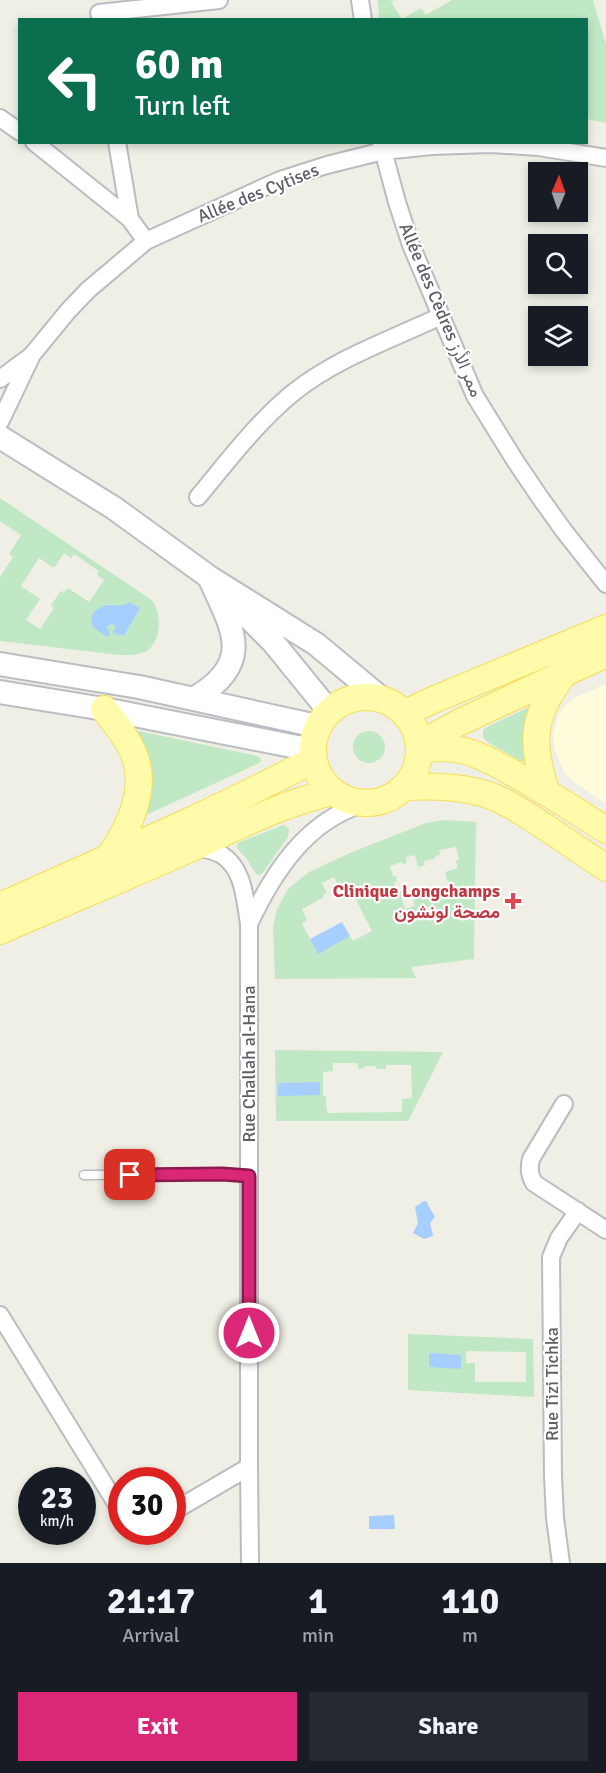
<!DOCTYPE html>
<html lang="en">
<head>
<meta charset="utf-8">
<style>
	body { margin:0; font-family:Signika,Vazirmatn,sans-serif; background:#242831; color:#f1f3f6; height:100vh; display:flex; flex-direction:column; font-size:22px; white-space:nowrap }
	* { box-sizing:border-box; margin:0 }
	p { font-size:20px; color:#9ea1a6 }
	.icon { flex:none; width:33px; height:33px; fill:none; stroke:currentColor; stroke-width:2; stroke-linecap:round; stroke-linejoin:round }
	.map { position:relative; height:1563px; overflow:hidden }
	.drawer { display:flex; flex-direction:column; background:#171b24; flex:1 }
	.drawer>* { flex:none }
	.banner { position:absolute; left:18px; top:18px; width:570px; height:126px; border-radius:0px; box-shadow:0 3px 9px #0003; background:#0b6e4f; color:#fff; overflow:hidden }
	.needle { width:39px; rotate:2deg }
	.buttons { position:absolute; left:528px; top:162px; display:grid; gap:12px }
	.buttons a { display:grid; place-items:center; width:60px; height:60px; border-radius:0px; background:#171b24; box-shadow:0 3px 9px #0003; font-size:30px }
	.speed { position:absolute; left:18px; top:1467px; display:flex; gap:12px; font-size:30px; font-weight:700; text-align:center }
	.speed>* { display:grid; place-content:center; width:78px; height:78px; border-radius:50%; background:#171b24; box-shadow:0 3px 9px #0003; line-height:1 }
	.speed small { font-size:15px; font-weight:400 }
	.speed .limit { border:9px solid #d22; background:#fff; color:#111 }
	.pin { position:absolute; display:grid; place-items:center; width:51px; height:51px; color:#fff; margin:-26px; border-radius:12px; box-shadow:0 3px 9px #0006 }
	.me { position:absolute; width:66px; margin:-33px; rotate:0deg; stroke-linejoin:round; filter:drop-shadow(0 0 4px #0008) }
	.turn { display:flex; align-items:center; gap:21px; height:126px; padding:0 18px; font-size:27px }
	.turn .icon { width:78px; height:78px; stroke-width:2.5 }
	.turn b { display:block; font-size:42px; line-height:51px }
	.eta { display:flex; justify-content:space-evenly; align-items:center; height:102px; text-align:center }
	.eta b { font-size:36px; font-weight:800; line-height:42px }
	.primary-button { display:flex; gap:12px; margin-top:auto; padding:12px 18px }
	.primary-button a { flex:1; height:69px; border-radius:0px; background:#db2777; color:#fff; font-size:24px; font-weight:800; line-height:69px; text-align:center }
	.primary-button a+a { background:#242831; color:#f1f3f6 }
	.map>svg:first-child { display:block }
	.commercial { fill:#fffbdb }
	.green { fill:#c0e8c5; fill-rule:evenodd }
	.water { fill:#a6ceff }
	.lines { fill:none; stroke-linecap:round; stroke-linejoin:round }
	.lane-casing { stroke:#babcc1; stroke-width:11 }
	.street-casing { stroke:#babcc1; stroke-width:20 }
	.secondary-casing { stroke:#babdc3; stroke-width:26 }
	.primary-casing { stroke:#f8dd55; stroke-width:28 }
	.lane { stroke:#fff; stroke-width:8 }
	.street { stroke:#fff; stroke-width:16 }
	.secondary { stroke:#fff; stroke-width:22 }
	.primary { stroke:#fffbab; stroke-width:26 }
	.route-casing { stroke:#8e194d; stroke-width:15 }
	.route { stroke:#db2777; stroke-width:10 }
	.health-dot { fill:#e0444e; stroke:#fff; stroke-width:2 }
	.labels { text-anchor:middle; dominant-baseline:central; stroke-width:4.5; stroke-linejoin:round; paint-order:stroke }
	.street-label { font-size:18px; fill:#5d6066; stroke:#fff }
	.health-label { font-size:18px; font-weight:bold; fill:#be3a42; stroke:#fff; text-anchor:end }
</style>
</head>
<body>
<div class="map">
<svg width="606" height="1563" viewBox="0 0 606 1563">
	<rect width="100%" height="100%" fill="#f0efe5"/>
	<path class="commercial" d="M606 684V804L574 782 565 773 555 751 553 736 559 713 568 703 574 698Z"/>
	<path class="green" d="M378 0H394L391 2 402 19 421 8 426 15 452 0H593L606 44V123L587 119 586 20 379 19Z
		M0 498 153 601C161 614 162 639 148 650 140 655 129 655 120 655L0 641V577L13 557 9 554 21 535 0 521ZM64 553 71 558 74 554 99 571 97 575 104 580 89 602 68 588 64 593 61 591 51 605 54 608 40 629 26 620 40 599 21 586 39 558 54 568ZM130 602 140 608 124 636 114 634 113 631 116 628 113 624 108 625 107 629 109 631 105 636 101 632 96 611 108 604 123 606Z
		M531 706 525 761H521L487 742 483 737V731L485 728Z
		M353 747a16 16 0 1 1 32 0a16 16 0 1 1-32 0Z
		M139 731 257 756 260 758 261 761 259 763 146 815 144 814 136 732Z
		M445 820 476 822 474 959 411 967 416 978 275 979 273 927 277 909 288 889 309 872 350 853 426 823ZM456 847 459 860 456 861 458 868 445 872 451 894 436 898 434 894 413 899 415 906 405 909 401 897 404 895 403 890 396 891 394 882 397 881 396 876H393L390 866 402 862 403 864 407 863 406 857 415 855 418 867 425 865 424 861 435 859V856L440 855 439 850ZM334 877 341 891 354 885 358 893 354 896 372 931 353 941 350 936 318 953 302 924 307 920 302 909 324 897 323 895 327 893 322 883Z
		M283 825 289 829 288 837 262 874 257 875 246 858 237 848V844L240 842Z
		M275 1050 443 1052 408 1121H276ZM333 1063H358V1069L365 1068V1066H376L377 1069H386V1065H411L412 1098 402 1099V1112L327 1113 326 1096H323V1072L333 1071Z
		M408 1334 533 1339 534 1397 408 1390ZM466 1351 526 1352V1382H475V1363H466Z"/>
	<path class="water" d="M130 602 140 608 124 636 114 634 113 631 116 627 113 624 107 626 110 634 108 637 105 636 92 626 91 616C108 596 117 611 130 602Z
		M342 922 350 936 318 954 310 939Z
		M320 1082V1095L278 1096V1083Z
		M424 1201H426L435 1217 430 1223 433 1236 424 1239 413 1233 418 1223 415 1207Z
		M429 1353 461 1355V1369L429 1367Z
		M394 1515 395 1529H369V1516Z"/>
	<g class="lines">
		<defs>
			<path id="lane" d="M84 1175 222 1174 250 1176"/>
			<path id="street" d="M360 0 363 20
				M99 13 219 0
				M0 118 20 132
				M34 142 130 219
				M117 142 130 219 146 241
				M381 143 397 202 411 245 475 396 516 462 539 496 564 531 606 584
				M0 379 31 356 68 311 88 290 146 241 280 180 327 165 383 151 432 146 490 144 539 147 606 158
				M0 422 31 357
				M198 497C228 461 257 422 294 392 337 358 392 339 441 316
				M194 847C203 849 214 850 222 855 244 869 245 900 249 924V1467L250 1563
				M249 924C273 873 306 821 363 804
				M564 1104 531 1159C529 1168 529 1174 534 1183L606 1230
				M0 1315 122 1513
				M172 1512 249 1467
				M561 1563 555 1518 553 1476 551 1257 559 1238 578 1211"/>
			<path id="secondary" d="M0 437 114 508 209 577 316 644 382 699
				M237 606 273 642 329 711
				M0 664 139 687 317 726
				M0 692 104 709 312 750
				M195 698C256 662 232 628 209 577"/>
			<path id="primary" d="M313 750a53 53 0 1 1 106 0a53 53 0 1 1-106 0Z
				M104 709C115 723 126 736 133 752 149 787 129 830 108 858
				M405 713 433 700 606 628
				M419 745 458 723 606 654
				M419 751C435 747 450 747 465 751 481 755 497 764 511 772 544 790 575 810 606 830
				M405 787C428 786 451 786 474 791 500 796 522 812 544 826 565 840 585 854 606 868
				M546 791C530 742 532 715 564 674
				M0 906C105 859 211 814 313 760
				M0 931C64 903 129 876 192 848 240 826 280 804 332 792"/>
		</defs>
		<use href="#lane" class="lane-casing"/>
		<use href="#street" class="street-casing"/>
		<use href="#secondary" class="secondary-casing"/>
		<use href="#primary" class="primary-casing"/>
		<use href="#lane" class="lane"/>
		<use href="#street" class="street"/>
		<use href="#secondary" class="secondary"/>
		<use href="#primary" class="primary"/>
	</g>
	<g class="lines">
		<defs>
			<path id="route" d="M130 1175 222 1174 249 1176V1333"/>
		</defs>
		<use href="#route" class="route-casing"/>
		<use href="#route" class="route"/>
	</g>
	<path class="health-dot" d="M510 892h6v6h6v6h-6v6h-6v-6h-6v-6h6z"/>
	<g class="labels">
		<g class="street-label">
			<text transform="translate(258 193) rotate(-22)">Allée des Cytises</text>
			<text transform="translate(441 310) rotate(67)">Allée des Cèdres ممر الأرز</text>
			<text transform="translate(249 1064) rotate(-90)">Rue Challah al-Hana</text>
			<text transform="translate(552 1384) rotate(-90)">Rue Tizi Tichka</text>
		</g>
		<g class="health-label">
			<text x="500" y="891">Clinique Longchamps<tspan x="500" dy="21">مصحة لونشون</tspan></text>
		</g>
	</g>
</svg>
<div class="buttons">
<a><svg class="needle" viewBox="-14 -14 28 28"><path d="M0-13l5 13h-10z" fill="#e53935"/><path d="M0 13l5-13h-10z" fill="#9ea1a6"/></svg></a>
<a><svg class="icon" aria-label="search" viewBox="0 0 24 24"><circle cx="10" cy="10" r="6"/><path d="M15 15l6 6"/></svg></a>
<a><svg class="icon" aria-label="layers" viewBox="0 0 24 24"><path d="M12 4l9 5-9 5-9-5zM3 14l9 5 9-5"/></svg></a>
</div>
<div class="speed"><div>23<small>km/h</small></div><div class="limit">30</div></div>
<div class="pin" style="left:130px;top:1175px;background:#d93025"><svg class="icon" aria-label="arrive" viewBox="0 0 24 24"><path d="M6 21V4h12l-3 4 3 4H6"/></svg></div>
<svg class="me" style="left:249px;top:1333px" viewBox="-20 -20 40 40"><circle r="17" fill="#db2777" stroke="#fff" stroke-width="3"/><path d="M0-11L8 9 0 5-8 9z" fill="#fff"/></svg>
<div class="banner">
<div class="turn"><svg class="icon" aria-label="left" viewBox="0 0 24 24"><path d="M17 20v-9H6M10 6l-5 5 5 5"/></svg><div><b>60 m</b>Turn left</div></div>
</div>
</div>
<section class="drawer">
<div class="eta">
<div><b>21:17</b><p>Arrival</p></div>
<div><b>1</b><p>min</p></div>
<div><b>110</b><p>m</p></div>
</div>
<div class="primary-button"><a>Exit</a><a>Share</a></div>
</section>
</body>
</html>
